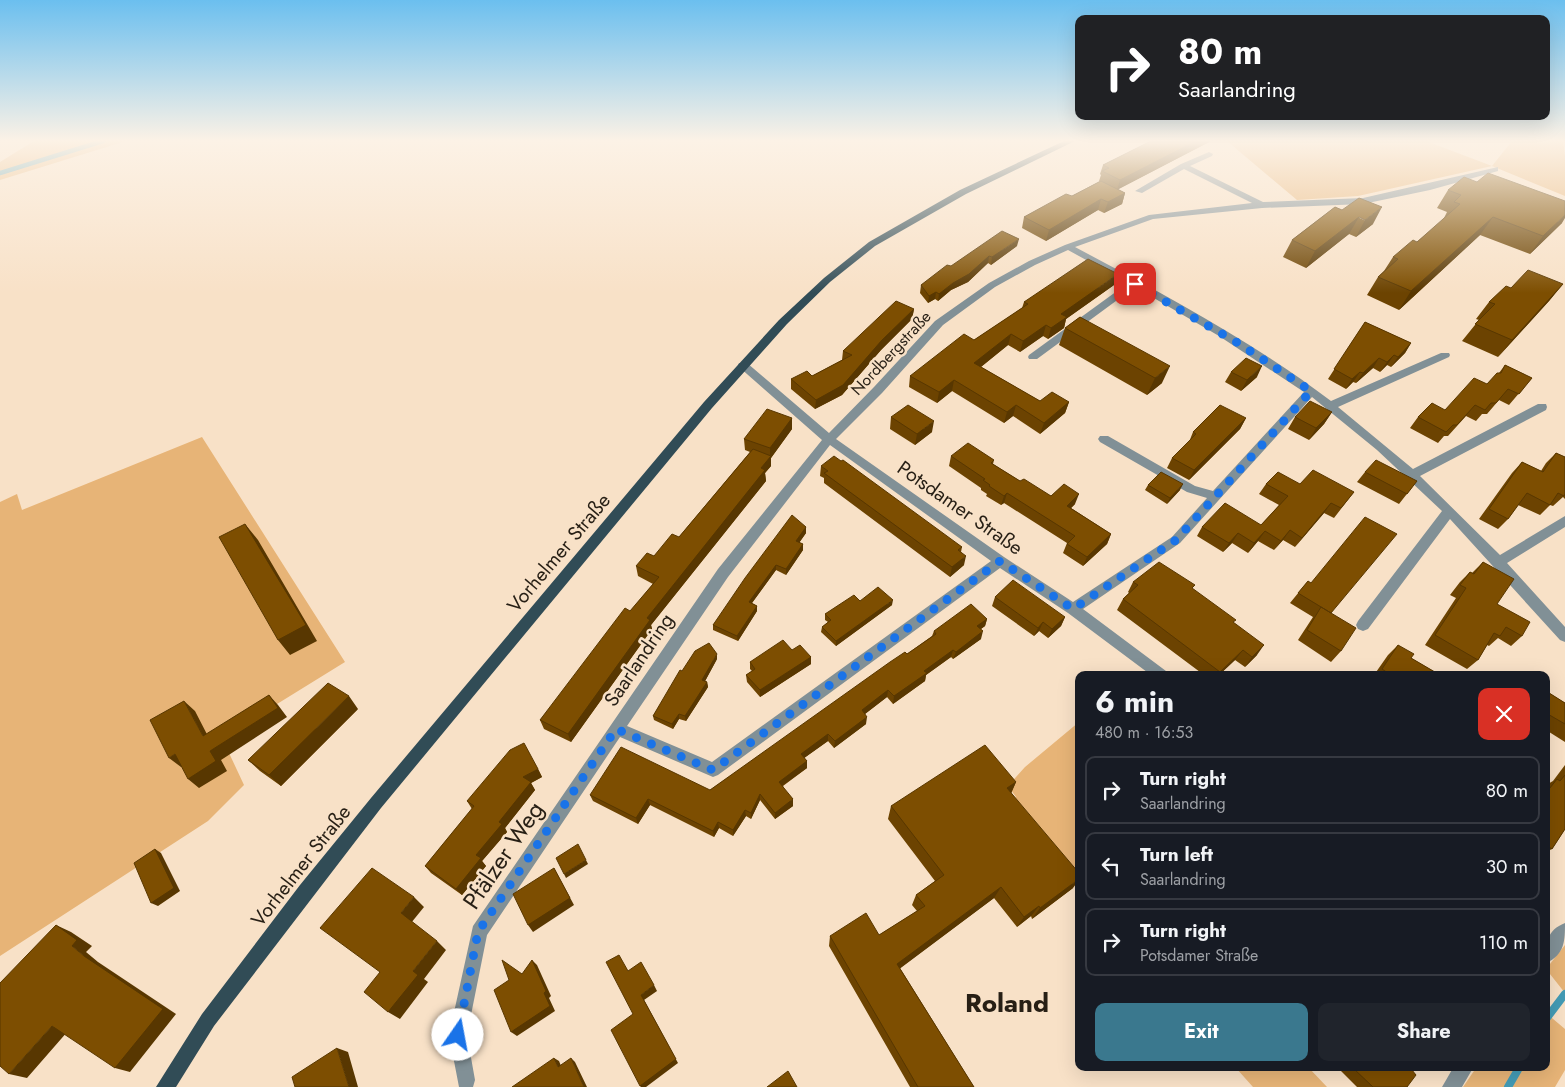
<!DOCTYPE html>
<html lang="en">
<head>
<meta charset="utf-8">
<style>
	body { margin:0; font-family:Jost,sans-serif; background:#20242c; color:#f1f3f6; height:100vh; display:flex; flex-direction:column; font-size:19px; white-space:nowrap }
	* { box-sizing:border-box; margin:0 }
	p { font-size:16px; color:#9ea1a6 }
	.icon { flex:none; width:28px; height:28px; fill:none; stroke:currentColor; stroke-width:2; stroke-linecap:round; stroke-linejoin:round }
	.map { position:relative; flex:1; overflow:hidden }
	.drawer { position:absolute; left:1075px; top:671px; width:475px; height:400px; display:flex; flex-direction:column; background:#171b24; border-radius:10px; box-shadow:0 5px 20px #0002 }
	.drawer>* { flex:none }
	.banner { position:absolute; left:1075px; top:15px; width:475px; height:105px; border-radius:10px; box-shadow:0 5px 20px #0002; background:#202124; color:#fff; overflow:hidden }
	.pin { position:absolute; display:grid; place-items:center; width:42px; height:42px; color:#fff; margin:-21px; border-radius:10px; box-shadow:0 2px 8px #0006 }
	.me { position:absolute; width:55px; margin:-28px; rotate:12deg; stroke-linejoin:round; filter:drop-shadow(0 0 4px #0008) }
	.turn { display:flex; align-items:center; gap:18px; height:105px; padding:0 20px; font-size:22px }
	.turn .icon { width:65px; height:65px; stroke-width:2.5 }
	.turn b { display:block; font-size:35px; line-height:42px }
	.round { display:grid; place-items:center; flex:none; width:52px; height:52px; border-radius:10px; background:#20242c }
	.headline { display:flex; align-items:center; justify-content:space-between; height:85px; padding:0 20px }
	h1 { font-size:30px; font-weight:700; line-height:38px }
	.cta { display:flex; gap:10px; margin-top:auto; padding:10px 20px }
	.cta a { flex:1; height:58px; border-radius:10px; background:#3a788e; color:#fff; font-size:20px; font-weight:700; line-height:58px; text-align:center }
	.cta a+a { background:#20242c; color:#f1f3f6 }
	ul { padding:0; list-style:none }
	li { display:flex; align-items:center; gap:15px; height:68px; margin:0 10px 8px; padding:0 10px; border:2px solid #363941; border-radius:10px }
	li div { flex:1 }
	li b { display:block; font-size:19px }
	li em { font-style:normal }
	.map>svg:first-child { display:block }
	.green { fill:#e7b477 }
	.lines { fill:none; stroke-linecap:round; stroke-linejoin:round }
	.stream-far1 { stroke:#439bb5; stroke-width:4.5 }
	.stream { stroke:#439bb5; stroke-width:8 }
	.minor { fill:#819096; fill-rule:evenodd }
	.major { fill:#314c56; fill-rule:evenodd }
	.wall { fill:#6c4301 }
	.shaded-wall { fill:#583701 }
	.building { fill:#7d4e01; stroke:#583701 }
	.route { stroke:#1a73e8; stroke-width:9; stroke-dasharray:0 16.2 }
	.labels { text-anchor:middle; dominant-baseline:central; stroke-width:5; stroke-linejoin:round; paint-order:stroke }
	.far-street-label { font-size:16px; fill:#271f15; stroke:#f8e1c7 }
	.street-label { font-size:20px; fill:#271f15; stroke:#f8e1c7 }
	.near-street-label { font-size:24px; fill:#271f15; stroke:#f8e1c7 }
	.near-quarter-label { font-size:26px; font-weight:bold; fill:#271f15; stroke:#f8e1c7 }
</style>
</head>
<body>
<div class="map">
<svg width="1565" height="1087" viewBox="0 0 1565 1087">
	<rect width="100%" height="100%" fill="#f8e1c7"/>
	<path class="green" d="M34 141H126L0 180V162Z
		M1227 141H1426L1492 166 1512 141H1563L1565 156V196L1492 166 1358 196 1297 200Z
		M202 437 345 662 222 738 244 785 208 821 0 956V502L17 494 22 510Z
		M1079 722V885L1009 804 1016 797 1008 786 1025 767Z
		M1565 945V993L1546 969Z
		M1546 1013 1565 1029V1070L1555 1087H1463L1476 1068H1546Z
		M1236 1068H1309L1327 1087H1253Z"/>
	<g class="lines">
		<path class="stream-far1" d="M0 173 103 141"/>
		<path class="stream" d="M1546 1019 1565 994
			M1508 1087 1519 1068"/>
		<path class="minor" d="M1209 152 1213 154 1212 156 1190 166 1263 202 1363 198 1498 167V171L1430 190 1363 204 1262 208 1153 219 1075 247C1163 294 1252 341 1331 401L1441 353H1449L1450 355 1449 357 1338 407 1413 469 1538 404H1546L1547 407 1546 410 1420 476 1500 555 1565 516V527L1507 563 1565 627V642L1560 640 1450 519 1368 629 1363 631 1358 629 1356 625 1358 621 1442 511 1377 450 1312 397 1180 543 1083 609 1166 671 1168 675H1151L1068 613 1000 568 718 775 713 777 620 737 487 935 467 1035 475 1080 473 1087H459L449 1035 473 926 718 569 822 440 739 367 738 365 739 363H747L829 433 874 387 935 321 989 283 1029 261 1065 245 1149 215 1252 203 1184 169 1142 193 1135 191 1181 164ZM1068 250 1128 283 1029 355 1028 357 1029 359H1037L1135 287 1219 336 1304 392 1213 491 1195 486 1108 436H1100L1098 439 1100 442 1187 492 1207 498 1172 537 1073 602 1004 557 836 439 882 393 943 325 995 287 1035 265ZM830 445 991 561 712 762 627 726 728 577Z
			M1565 923C1565 940 1565 955 1546 963 1546 945 1545 931 1565 923Z
			M1453 1068H1473L1462 1087H1442Z"/>
		<path class="major" d="M1064 141H1075L966 194 875 246 830 282 787 324 712 408 381 808 214 1026 176 1087H156L202 1014 300 885 371 798 704 402 779 320 824 278 869 242 960 190Z"/>
	</g>
	<path class="wall" d="M1151 141H1211L1118 189 1125 193 1122 204 1104 213 1098 210 1046 241 1022 228 1024 217 1072 196 1100 181H1099L1101 175 1100 174 1103 165Z
		M1448 190 1562 223 1530 254 1480 235 1399 310 1367 295 1378 277 1384 271 1393 257 1417 242 1443 220 1447 212 1437 208Z
		M1335 207 1373 224 1356 237 1349 234 1306 268 1283 257 1292 240Z
		M1017 246 991 265 988 263 968 282 951 290 938 301 935 299 928 303 920 293 921 285 951 266Z
		M1563 284 1549 301 1498 357 1462 341 1479 320 1476 319 1489 302 1511 288Z
		M1114 285 1066 319 1064 328 1048 339 1043 336 1020 352 1008 345 981 367 1040 401 1069 402 1065 413 1040 434 1013 416 1004 423 952 391 937 403 909 387 910 376 974 340 1022 308 1024 302Z
		M914 309 912 319 881 350 842 395 815 409 791 389V379L812 376 842 360 843 351Z
		M1080 317 1162 383 1147 395 1059 345 1065 328Z
		M1365 322 1411 343 1405 353 1391 367 1387 365 1380 372 1373 368 1356 383 1353 382 1346 389 1328 379Z
		M1505 365 1532 378 1509 405 1499 400 1487 414H1482L1476 421 1466 416 1448 436H1444L1438 443 1410 428 1418 417 1445 410 1487 384 1499 373Z
		M1231 372 1257 377 1241 391 1225 382Z
		M1332 412 1324 424 1309 440 1288 429 1295 417Z
		M891 417 932 432 915 445 890 429Z
		M792 418V429L771 458V466L765 473 766 481 651 625 652 629 571 742 544 729 540 720 653 584 638 576 636 566 654 556 679 537 750 452 745 450 744 439Z
		M1246 418 1240 429 1189 480 1167 468 1172 458 1189 442 1193 432Z
		M1556 453 1565 457V499L1563 497 1553 506 1550 505 1540 515 1518 505 1508 519 1498 529 1479 519 1512 473 1522 462 1541 471 1546 463Z
		M951 456 994 460 993 464 1020 481 1051 496 1075 504 1071 508 1111 534 1107 544 1083 566 1063 553 1067 543 1004 503 1001 505 986 496 987 494 981 490V488L949 466Z
		M821 466 962 547 961 552 964 565 950 577 824 483V478L820 476Z
		M1365 472 1417 481 1399 504 1357 482Z
		M1266 484H1300L1354 492 1334 518 1324 513 1295 547 1283 540 1274 550 1258 541 1248 553 1232 543 1223 552 1197 536 1202 527 1261 525 1279 505 1259 494Z
		M1148 485 1180 490 1167 504 1145 490Z
		M806 527V533L799 543 803 544V550L786 575 776 570 752 603 757 606V611L738 641 713 630V625Z
		M1483 562 1497 604 1522 636 1511 646 1498 638 1489 646 1487 645 1478 660 1467 669 1425 645 1456 598 1450 595 1460 582 1470 572 1472 573Z
		M1308 581 1331 613 1341 651 1331 662 1298 640 1313 617 1290 603Z
		M1133 582 1193 589 1234 623 1257 655 1245 667 1235 660 1219 675H1204L1117 610 1123 599 1129 593 1128 592Z
		M995 597 1065 617 1061 626 1048 638 1039 631 1034 636 992 606Z
		M860 601 892 605 836 646 821 632 822 627 828 622 825 620V614Z
		M987 619 985 626 981 629V639L953 659 951 657 926 675 925 681 893 704 887 697 865 714 866 724 834 748 828 741 804 758 807 761V768L783 786 793 806 775 819 760 800 751 819 746 816 733 836 719 828 714 837 650 805 638 824 593 801 590 795 710 790 907 654 932 636 934 631Z
		M1398 645 1411 658 1440 675H1374L1388 655Z
		M792 650 811 657V664L760 697 747 682 746 675 752 671 750 669V662Z
		M717 659 705 681 707 682 708 687 686 721 679 719 673 729 654 720 653 716 682 671Z
		M1546 691 1565 703V742L1546 730Z
		M358 709 281 786 260 771 248 760Z
		M1565 765V829L1552 849 1546 852V785L1553 781Z
		M538 769 542 777 531 783 535 790 505 828 507 832 482 861 486 866 462 895 431 873 425 866 472 809 467 801Z
		M1016 782 1011 793 1073 888 1032 919 1031 916 1017 927 994 898 900 968 974 1087H910L829 946 830 936 879 935 917 911 912 905 916 895 935 881 888 819 891 806Z
		M1338 1068H1414L1412 1070 1407 1087H1357Z"/>
	<path class="shaded-wall" d="M1196 141H1211L1117 190 1120 180Z
		M1125 193 1122 204 1104 213 1108 202Z
		M1101 199 1098 210 1046 241 1049 230Z
		M1382 207 1373 224 1356 237 1365 220Z
		M1565 215V218L1562 223 1530 254 1543 236Z
		M1359 217 1349 234 1306 268 1315 251Z
		M1493 217 1480 235 1399 310 1411 291Z
		M1019 239 1017 246 991 265 992 257Z
		M989 256 988 263 968 282 951 290 938 301 939 294Z
		M1118 274 1114 285 1066 319 1064 328 1048 339 1051 328 1061 314Z
		M1563 284 1549 301 1498 357 1512 340Z
		M936 292 935 299 928 303 929 296Z
		M914 309 912 319 881 350 842 395 815 409 816 400 882 340Z
		M1046 325 1043 336 1020 352 1023 341Z
		M1011 334 1008 345 972 374 974 363Z
		M1411 343 1405 353 1391 367 1398 357Z
		M1394 355 1387 365 1380 372 1387 362Z
		M1379 358 1373 368 1356 383 1363 373Z
		M1170 366 1162 383 1147 395 1155 378Z
		M1262 366 1257 377 1241 391 1247 380Z
		M1360 372 1353 382 1346 389 1352 379Z
		M954 380 952 391 937 403 939 392Z
		M1069 402 1065 413 1040 434 1044 423Z
		M1016 405 1013 416 1004 423 1007 412Z
		M1332 412 1324 424 1309 440 1316 428Z
		M792 418V429L771 458V466L765 473 766 481 651 625 652 629 571 742 568 734 647 618 761 468 770 457V448Z
		M1246 418 1240 429 1189 480 1194 470Z
		M934 421 932 432 915 445 917 434Z
		M1183 484 1180 490 1167 504 1170 498Z
		M1007 493 1004 503 1001 505 1004 496Z
		M1079 494 1075 504 1063 516 1067 506Z
		M1331 503 1324 513 1295 547 1302 538Z
		M245 524 258 540 317 641 290 655 278 640Z
		M806 527V533L796 547V541Z
		M1290 530 1283 540 1274 550 1281 541Z
		M1265 531 1258 541 1248 553 1254 543Z
		M1238 533 1232 543 1223 552 1229 543Z
		M1111 534 1107 544 1083 566 1087 557Z
		M803 544V550L786 575V569Z
		M966 556 964 565 950 577 952 567Z
		M776 565V570L749 607V602Z
		M893 600 892 605 836 646V641Z
		M757 606V611L738 641 737 636Z
		M1065 617 1061 626 1048 638 1052 629Z
		M987 619 985 626 975 633 977 626Z
		M1043 622 1039 631 1034 636 1038 628Z
		M983 631 981 639 953 659 956 652Z
		M1264 645 1257 655 1245 667 1252 657Z
		M953 650 951 657 926 675 925 681 893 704 894 696 924 671Z
		M1243 650 1235 660 1219 675H1218Z
		M717 654V659L703 685 702 680Z
		M811 657V664L760 697V690Z
		M707 682 708 687 686 721 685 716Z
		M888 690 887 697 861 717 862 710Z
		M269 695 278 705 287 717 221 760 227 771 199 788 188 779 210 751Z
		M349 696 358 709 281 786 269 775Z
		M184 701 195 711 213 746 203 736Z
		M679 714V719L673 729 672 724Z
		M867 717 866 724 834 748 835 741Z
		M828 734V741L800 761 801 754Z
		M175 754 187 763 181 767 169 758Z
		M807 761V768L779 788V782Z
		M538 769 542 777 531 783 535 790 505 828 507 832 482 861 486 866 462 895 456 889 476 855 499 822 523 777Z
		M1016 782 1010 796 1007 788Z
		M760 794V800L751 819V813Z
		M648 799 650 805 638 824 636 818Z
		M793 799V806L775 819V813Z
		M745 810 746 816 733 836V830Z
		M718 822 719 828 714 837 713 831Z
		M155 849 161 853 180 891 158 906 151 903Z
		M586 860 588 864 566 878 564 874Z
		M554 868 574 905 533 932 528 925Z
		M1079 879V880L1073 888 1032 919 1040 908Z
		M1001 887 994 898 894 973 897 964Z
		M414 897 424 907 411 923 401 913Z
		M1039 906 1031 916 1017 927 1024 917Z
		M56 925 71 932 92 946 86 952 98 962 176 1014 130 1072 115 1068 84 956 72 946Z
		M437 941 446 950 424 979 428 982 400 1019 388 1012 413 971Z
		M532 960 537 965 551 996 549 998 555 1011 517 1036 511 1032 544 993Z
		M654 985 657 991 644 1000 678 1063 646 1087H641L640 1086 641 995Z
		M52 1026 68 1031 27 1078 9 1074Z
		M337 1048 348 1052 358 1087H349Z
		M554 1058 559 1061 563 1071 558 1067Z
		M571 1058 575 1062 587 1087H584Z"/>
	<path class="building" d="M1151 141H1196L1120 180 1102 171 1109 168 1103 165Z
		M1488 173 1565 201V215L1543 236 1493 217 1411 291 1378 277 1398 259 1393 257 1413 240 1417 242 1460 204 1454 202 1461 195 1448 190 1464 177 1477 182Z
		M1101 181 1125 193 1108 202 1101 199 1049 230 1024 217 1066 194 1072 196Z
		M1359 198 1382 207 1365 220 1359 217 1315 251 1292 240 1335 207 1342 210Z
		M1002 231 1019 239 992 257 989 256 969 274 953 283 939 294 936 292 929 296 921 285 947 265 951 266Z
		M1088 259 1118 274 1061 314 1067 317 1051 328 1046 325 1023 341 1011 334 974 363 1040 401 1052 392 1069 402 1044 423 1016 405 1007 412 954 380 939 392 910 376 964 334 974 340 1028 304 1024 302Z
		M1528 270 1563 284 1512 340 1475 324 1495 304 1489 302 1506 286 1511 288Z
		M896 301 914 309 882 340 843 385 816 400 791 379 807 371 812 376 852 355 843 351Z
		M1080 317 1170 366 1155 378 1065 328Z
		M1365 322 1411 343 1398 357 1394 355 1387 362 1379 358 1363 373 1360 372 1352 379 1334 369Z
		M1246 358 1262 366 1247 380 1231 372Z
		M1505 365 1532 378 1519 394 1508 389 1496 403H1491L1485 410 1475 405 1457 425H1453L1446 432 1418 417 1432 403 1445 410 1474 378 1487 384 1497 373H1501Z
		M1310 401 1332 412 1316 428 1295 417Z
		M908 405 934 421 917 434 891 417Z
		M1220 405 1246 418 1194 470 1172 458 1196 434 1193 432Z
		M767 409 792 418 770 448 744 439Z
		M968 443 994 460 991 463 1020 481 1024 479 1051 496 1064 484 1079 494 1067 506 1111 534 1087 557 1067 544 1075 536 1007 493 1004 496 989 486 990 485 983 480 985 479 951 456Z
		M753 449 771 456 761 468 765 470 647 618 650 620 568 734 540 720 625 608 630 611 659 577 636 566 647 553 654 556 672 534 679 537Z
		M1556 453 1565 457V494L1564 496 1558 493 1550 505 1527 493 1508 519 1489 509 1522 462 1543 472Z
		M834 456 841 461 843 460 962 547 958 550 966 556 952 567 824 473 828 471 821 466Z
		M1376 460 1417 481 1407 494 1365 472Z
		M1313 470 1354 492 1341 508 1331 503 1302 538 1290 530 1281 541 1265 531 1254 543 1238 533 1229 543 1202 527 1225 503 1261 525 1288 496 1266 484 1278 472 1300 484Z
		M1161 472 1183 484 1170 498 1148 485Z
		M792 515 806 527 796 541 803 544 786 569 776 565 749 602 757 606 737 636 713 625 745 578Z
		M1365 517 1397 534 1331 613 1298 593 1308 581 1311 583Z
		M245 524 306 625 278 640 219 537Z
		M1159 562 1195 585 1192 588 1236 620 1233 622 1264 645 1252 657 1243 650 1220 672 1123 599 1138 585 1133 582Z
		M1483 562 1514 579 1497 604 1530 622 1522 636 1506 627 1500 636 1494 633 1478 660 1435 635 1466 588 1460 585 1470 572 1474 574Z
		M1013 580 1065 617 1052 629 1043 622 1038 628 995 597Z
		M878 587 893 600 836 641 822 627 831 620 825 614 854 595 860 601Z
		M971 604 987 619 977 626 983 631 956 652 953 650 924 671 927 673 894 696 888 690 862 710 867 717 835 741 828 734 801 754 807 761 779 782 793 799 775 813 760 794 751 813 745 810 733 830 718 822 713 831 648 799 636 818 590 795 621 747 710 790 890 662 905 652 907 654 936 634 934 631Z
		M1321 607 1356 628 1341 651 1307 630Z
		M783 640 792 650 800 645 811 657 760 690 746 675 755 669 750 662Z
		M709 643 717 654 702 680 707 682 685 716 679 714 672 724 653 716 680 670 682 671 695 651Z
		M1398 645 1414 654 1411 658 1440 675H1391L1382 669Z
		M328 683 349 696 269 775 248 760Z
		M1546 691 1565 703V724L1546 713Z
		M269 695 278 708 210 751 216 761 188 779 175 754 169 758 150 720 184 701 203 736Z
		M524 743 538 769 523 777 531 782 499 822 502 824 476 855 481 858 456 889 425 866 474 806 467 801 510 750Z
		M985 745 1016 782 1007 788 1079 873V879L1040 908 1039 906 1024 917 1001 887 897 964 974 1087H918L830 936 866 913 879 935 925 906 916 895 944 875 891 806Z
		M1565 775V829L1552 849 1546 845V793L1557 779 1560 781Z
		M578 844 586 860 564 874 556 858Z
		M155 849 174 888 151 903 134 863Z
		M372 868 414 897 401 913 437 941 413 971 418 975 388 1012 364 992 380 972 320 928Z
		M554 868 570 898 528 925 513 894Z
		M56 925 77 940 72 946 84 956 163 1009 115 1068 52 1026 9 1074 0 1066V983Z
		M619 955 628 971 641 962 654 985 641 995 676 1059 640 1086 611 1030 633 1014 606 962Z
		M502 960 522 974 532 960 546 991 544 993 550 1006 511 1032 494 990 509 980Z
		M337 1048 349 1087H295L292 1077Z
		M554 1058 558 1067 571 1058 584 1087H512Z
		M1353 1068H1414L1412 1070 1416 1075 1407 1087H1373Z
		M788 1071 797 1087H767Z"/>
	<linearGradient id="sky" x2="0" y2="1"><stop stop-color="#6bbfef"/><stop offset="0.48" stop-color="#fcf2e6"/><stop offset="1" stop-color="#fcf2e6" stop-opacity="0"/></linearGradient>
	<rect width="1565" height="293" fill="url(#sky)"/>
	<g class="lines">
		<path class="route" d="M458 1035 478 932 616 729 713 770 1000 561 1073 609 1176 540 1311 391 1238 343 1135 284"/>
	</g>
	<g class="labels">
		<g class="far-street-label">
			<text transform="translate(891 353) rotate(-47)">Nordbergstraße</text>
		</g>
		<g class="street-label">
			<text transform="translate(960 508) rotate(35)">Potsdamer Straße</text>
			<text transform="translate(559 553) rotate(-50)">Vorhelmer Straße</text>
			<text transform="translate(639 660) rotate(-56)">Saarlandring</text>
			<text transform="translate(301 866) rotate(-52)">Vorhelmer Straße</text>
		</g>
		<g class="near-street-label">
			<text transform="translate(503 855) rotate(-56)">Pfälzer Weg</text>
		</g>
		<g class="near-quarter-label">
			<text x="1007" y="1003">Roland</text>
		</g>
	</g>
</svg>
<div class="pin" style="left:1135px;top:284px;background:#d93025"><svg class="icon" aria-label="arrive" viewBox="0 0 24 24"><path d="M6 21V4h12l-3 4 3 4H6"/></svg></div>
<svg class="me" style="left:458px;top:1035px" viewBox="-20 -20 40 40"><circle r="19" fill="#fff"/><path d="M0-13L10 11 0 6-10 11z" fill="#1a73e8"/></svg>
<div class="banner">
<div class="turn"><svg class="icon" aria-label="right" viewBox="0 0 24 24"><path d="M7 20v-9h11M14 6l5 5-5 5"/></svg><div><b>80 m</b>Saarlandring</div></div>
</div>
<section class="drawer">
<div class="headline"><div><h1>6 min</h1><p>480 m · 16:53</p></div><a class="round" style="background:#d93025;color:#fff"><svg class="icon" aria-label="close" viewBox="0 0 24 24"><path d="M6 6l12 12M18 6L6 18"/></svg></a></div>
<ul>
<li><svg class="icon" aria-label="right" viewBox="0 0 24 24"><path d="M7 20v-9h11M14 6l5 5-5 5"/></svg><div><b>Turn right</b><p>Saarlandring</p></div><em>80 m</em></li>
<li><svg class="icon" aria-label="left" viewBox="0 0 24 24"><path d="M17 20v-9H6M10 6l-5 5 5 5"/></svg><div><b>Turn left</b><p>Saarlandring</p></div><em>30 m</em></li>
<li><svg class="icon" aria-label="right" viewBox="0 0 24 24"><path d="M7 20v-9h11M14 6l5 5-5 5"/></svg><div><b>Turn right</b><p>Potsdamer Straße</p></div><em>110 m</em></li>
</ul>
<div class="cta"><a>Exit</a><a>Share</a></div>
</section>
</div>
</body>
</html>
